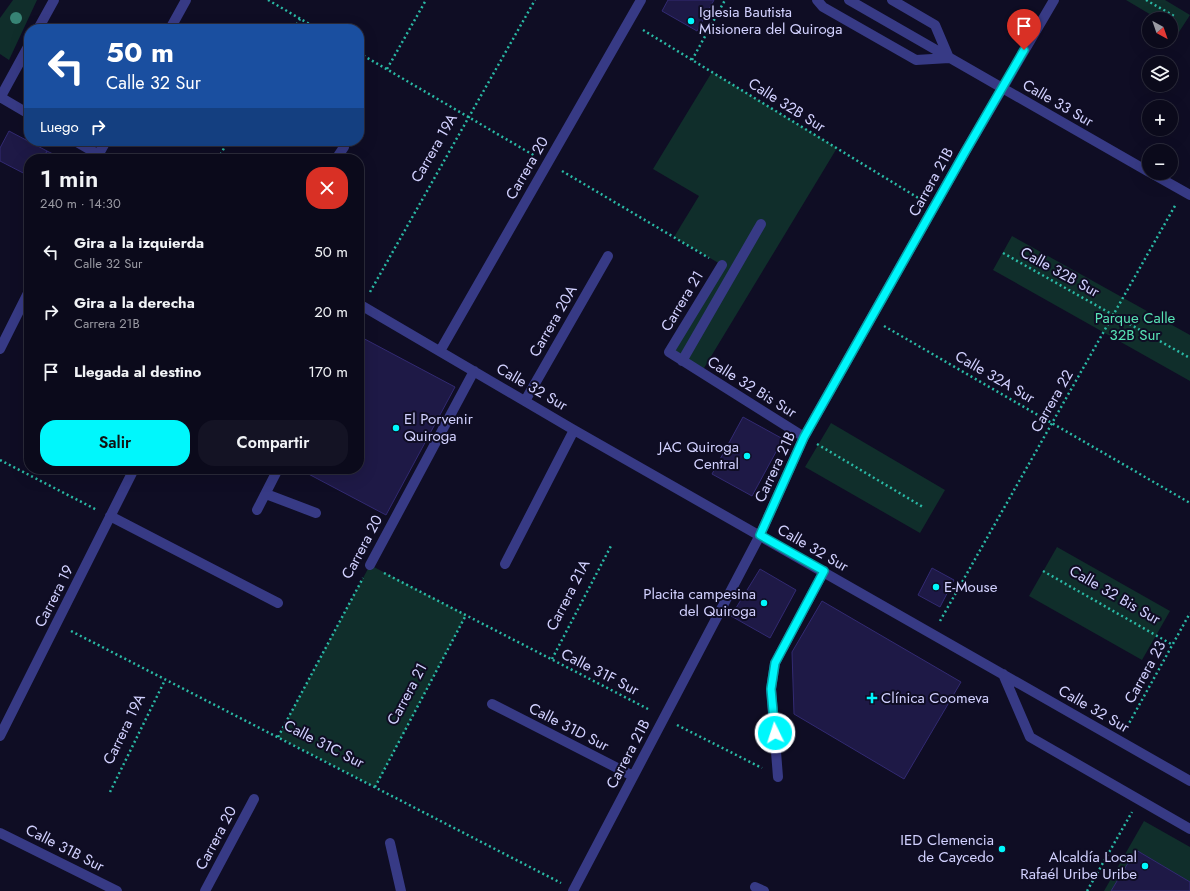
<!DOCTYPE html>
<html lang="es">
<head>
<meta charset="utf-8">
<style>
	body { margin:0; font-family:Jost,sans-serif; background:#141324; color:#f1f3f6; height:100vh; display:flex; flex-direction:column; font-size:15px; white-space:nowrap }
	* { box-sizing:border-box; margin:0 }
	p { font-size:13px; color:#9a9aa3 }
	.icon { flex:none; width:22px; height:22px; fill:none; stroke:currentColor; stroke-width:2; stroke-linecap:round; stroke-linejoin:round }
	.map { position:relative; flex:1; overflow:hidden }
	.drawer { position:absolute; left:24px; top:154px; width:340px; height:320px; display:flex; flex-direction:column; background:#0b0a1b; border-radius:16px; box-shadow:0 4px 16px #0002,0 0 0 1px #2b2b3a }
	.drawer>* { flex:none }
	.hud { position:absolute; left:24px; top:24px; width:340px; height:122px; border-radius:16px; box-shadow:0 4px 16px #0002,0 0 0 1px #2b2b3a; background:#1a4fa0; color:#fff; overflow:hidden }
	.needle { width:26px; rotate:140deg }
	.buttons { position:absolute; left:1142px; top:12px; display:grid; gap:8px }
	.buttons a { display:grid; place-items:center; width:36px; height:36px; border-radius:50%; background:#0b0a1b; box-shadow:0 4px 16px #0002,0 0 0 1px #2b2b3a; font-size:20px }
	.pin { position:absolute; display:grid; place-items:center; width:34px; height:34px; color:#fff; margin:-41px -17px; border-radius:50% 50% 50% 0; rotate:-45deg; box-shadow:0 0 4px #0007 }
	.pin .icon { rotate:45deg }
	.me { position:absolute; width:44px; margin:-22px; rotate:356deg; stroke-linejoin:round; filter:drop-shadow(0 0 3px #0008) }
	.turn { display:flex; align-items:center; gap:14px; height:84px; padding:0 16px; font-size:18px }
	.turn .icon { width:52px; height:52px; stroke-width:2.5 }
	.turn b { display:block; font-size:28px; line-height:34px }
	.then { display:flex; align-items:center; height:38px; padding:0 16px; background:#0003; gap:8px; font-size:15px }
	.round { display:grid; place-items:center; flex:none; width:42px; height:42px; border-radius:16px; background:#141324 }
	.overview { display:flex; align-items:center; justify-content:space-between; height:68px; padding:0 16px }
	h1 { font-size:24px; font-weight:600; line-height:30px }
	.cta { display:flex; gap:8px; margin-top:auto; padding:8px 16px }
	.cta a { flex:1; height:46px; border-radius:16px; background:#00f7fc; color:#111; font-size:16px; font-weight:600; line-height:46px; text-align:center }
	.cta a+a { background:#141324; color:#f1f3f6 }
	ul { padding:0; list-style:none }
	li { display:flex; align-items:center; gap:12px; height:60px; padding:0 16px }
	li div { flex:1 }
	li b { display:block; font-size:15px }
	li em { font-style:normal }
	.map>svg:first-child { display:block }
	.green { fill:#102e2b }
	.building { fill:#1e1946; stroke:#322a72 }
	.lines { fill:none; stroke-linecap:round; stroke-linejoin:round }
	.path { stroke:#2ab9a5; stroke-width:2.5; stroke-dasharray:2 3; stroke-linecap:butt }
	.minor { stroke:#373a85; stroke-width:10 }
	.tree { fill:#378374 }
	.route-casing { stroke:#00a1a4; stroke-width:10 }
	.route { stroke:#00f7fc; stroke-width:7 }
	.poi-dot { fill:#00f7fc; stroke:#0f0d24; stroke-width:1.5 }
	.labels { text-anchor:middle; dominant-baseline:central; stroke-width:4; stroke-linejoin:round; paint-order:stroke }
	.poi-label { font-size:15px; fill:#d2d1ff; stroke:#0f0d24; text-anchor:start }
	.street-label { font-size:15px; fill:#d2d1ff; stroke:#0f0d24 }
	.park-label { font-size:15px; fill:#58e3b5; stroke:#0f0d24 }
</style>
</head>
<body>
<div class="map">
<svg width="1190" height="891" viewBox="0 0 1190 891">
	<rect width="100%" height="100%" fill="#0f0d24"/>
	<path class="green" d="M13 0H37L9 60 0 54V18Z
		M1126 0H1165L1190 15 1179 32 1171 27V19H1158Z
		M712 72 837 148 701 373 669 352 722 265 674 237 699 196 653 169Z
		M1012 236 1190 335V381L993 270Z
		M831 423 945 490 920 533 805 467Z
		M1057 547 1170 611 1142 660 1029 596Z
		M370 565 466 615 375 787 278 737Z
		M1144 821 1190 847V891H1104Z"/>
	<path class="building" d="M668 0H714L697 31 662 11Z
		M9 131 47 151 43 159H29V176L0 161V148Z
		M47 151 63 159H43Z
		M359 336 455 387 386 515 299 469H359Z
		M743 417 783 439 752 496 712 474Z
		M932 568 954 580 940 607 918 595Z
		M760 569 796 590 770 638 731 616Z
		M822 601 961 682 904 779 794 714 792 652Z
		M1136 850 1190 882V891H1111Z"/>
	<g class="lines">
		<path class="path" d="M268 0 318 29
			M1146 0 1174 16
			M294 29 300 19
			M643 30 920 199
			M359 53 535 156
			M692 60 725 0
			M387 69 426 0
			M218 159 228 141
			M562 171 709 258
			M1003 253 1190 358
			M370 292 535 0
			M884 326 1190 503
			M817 444 923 507
			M0 460 97 510
			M1043 571 1173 645
			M384 573 650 710
			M940 621 1176 204
			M71 631 561 883
			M552 659 612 544
			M677 725 762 768
			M1127 727 1190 613
			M278 737 363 578
			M375 787 466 615
			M110 792 165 680
			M1087 891 1132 812"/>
		<path class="minor" d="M817 0 823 7 916 60 949 58 935 25 892 0
			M849 0 1149 172
			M38 29 54 0
			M170 29 186 0
			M0 97 29 114
			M0 98 29 45
			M75 141 106 159
			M96 159 106 141
			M336 159 344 147
			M1151 173 1190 195
			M722 265 669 352 804 437
			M359 304 574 430 1190 781
			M0 349 29 291
			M440 351 641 0
			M682 361 761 224
			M525 401 608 256
			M266 494 316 513
			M257 510 278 469
			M110 516 278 603
			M505 564 574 430
			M370 565 474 371
			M1003 674 1030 737 1190 829
			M492 704 633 776
			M0 736 134 469
			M778 777 771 689 775 663 824 571
			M0 833 117 891
			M390 843 401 891
			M755 887 764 891
			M205 891 254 799
			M573 891 760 535 804 437 965 152 1054 0"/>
	</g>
	<circle class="tree" cx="16" cy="18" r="6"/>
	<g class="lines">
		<defs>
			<path id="route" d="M775 733 771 689 775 663 824 571 760 535 804 437 965 152 1024 50"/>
		</defs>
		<use href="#route" class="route-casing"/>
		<use href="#route" class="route"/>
	</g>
	<g class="poi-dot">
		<circle cx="691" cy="21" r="4"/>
		<circle cx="396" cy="428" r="4"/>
		<circle cx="747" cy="456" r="4"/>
		<circle cx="936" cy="587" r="4"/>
		<circle cx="764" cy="603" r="4"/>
		<path d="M870 692h4v4h4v4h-4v4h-4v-4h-4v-4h4z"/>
		<circle cx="1002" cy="849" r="4"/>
		<circle cx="1145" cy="866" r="4"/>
	</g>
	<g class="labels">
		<g class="poi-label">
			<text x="699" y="12">Iglesia Bautista<tspan x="699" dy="17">Misionera del Quiroga</tspan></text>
			<text x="404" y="419">El Porvenir<tspan x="404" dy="17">Quiroga</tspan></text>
			<text x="739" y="447" text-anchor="end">JAC Quiroga<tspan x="739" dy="17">Central</tspan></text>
			<text x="944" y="587">E-Mouse</text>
			<text x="756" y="594" text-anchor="end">Placita campesina<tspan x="756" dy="17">del Quiroga</tspan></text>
			<text x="881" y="698">Clínica Coomeva</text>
			<text x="994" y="840" text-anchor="end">IED Clemencia<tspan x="994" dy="17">de Caycedo</tspan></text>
			<text x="1137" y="857" text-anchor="end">Alcaldía Local<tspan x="1137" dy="17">Rafaél Uribe Uribe</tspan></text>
		</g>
		<g class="street-label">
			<text transform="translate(1058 103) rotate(30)">Calle 33 Sur</text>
			<text transform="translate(787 105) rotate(32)">Calle 32B Sur</text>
			<text transform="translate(434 148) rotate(-60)">Carrera 19A</text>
			<text transform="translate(527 168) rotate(-60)">Carrera 20</text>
			<text transform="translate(931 182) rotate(-61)">Carrera 21B</text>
			<text transform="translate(1060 272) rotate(29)">Calle 32B Sur</text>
			<text transform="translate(682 301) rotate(-59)">Carrera 21</text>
			<text transform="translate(553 321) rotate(-60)">Carrera 20A</text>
			<text transform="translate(995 377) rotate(30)">Calle 32A Sur</text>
			<text transform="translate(532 387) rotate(30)">Calle 32 Sur</text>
			<text transform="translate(752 387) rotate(32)">Calle 32 Bis Sur</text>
			<text transform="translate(1052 401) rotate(-60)">Carrera 22</text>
			<text transform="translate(775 467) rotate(-65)">Carrera 21B</text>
			<text transform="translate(362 547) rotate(-62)">Carrera 20</text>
			<text transform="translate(813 548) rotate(30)">Calle 32 Sur</text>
			<text transform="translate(568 595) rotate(-63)">Carrera 21A</text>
			<text transform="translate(1115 595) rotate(30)">Calle 32 Bis Sur</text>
			<text transform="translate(54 596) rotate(-63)">Carrera 19</text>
			<text transform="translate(600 672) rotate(27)">Calle 31F Sur</text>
			<text transform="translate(1145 672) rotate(-61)">Carrera 23</text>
			<text transform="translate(407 694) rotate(-62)">Carrera 21</text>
			<text transform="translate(1094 709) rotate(30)">Calle 32 Sur</text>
			<text transform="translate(569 727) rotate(27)">Calle 31D Sur</text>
			<text transform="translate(124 729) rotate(-64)">Carrera 19A</text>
			<text transform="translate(324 744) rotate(27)">Calle 31C Sur</text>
			<text transform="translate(628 754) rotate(-62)">Carrera 21B</text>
			<text transform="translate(216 838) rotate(-62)">Carrera 20</text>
			<text transform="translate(65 848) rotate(27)">Calle 31B Sur</text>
		</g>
		<g class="park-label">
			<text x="1135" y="318">Parque Calle<tspan x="1135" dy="17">32B Sur</tspan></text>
		</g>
	</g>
</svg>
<div class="buttons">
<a><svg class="needle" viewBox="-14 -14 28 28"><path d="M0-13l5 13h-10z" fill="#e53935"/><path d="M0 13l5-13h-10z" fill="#9a9aa3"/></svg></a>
<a><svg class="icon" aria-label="layers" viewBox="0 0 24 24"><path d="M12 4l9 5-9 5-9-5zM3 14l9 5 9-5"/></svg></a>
<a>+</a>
<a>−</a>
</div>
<div class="pin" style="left:1024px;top:50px;background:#d93025"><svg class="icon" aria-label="arrive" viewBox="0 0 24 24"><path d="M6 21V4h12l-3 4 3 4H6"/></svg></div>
<svg class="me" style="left:775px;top:733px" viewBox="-20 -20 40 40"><circle r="17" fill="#00f7fc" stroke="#fff" stroke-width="3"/><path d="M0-11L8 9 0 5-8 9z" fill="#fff"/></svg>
<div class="hud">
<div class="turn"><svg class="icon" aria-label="left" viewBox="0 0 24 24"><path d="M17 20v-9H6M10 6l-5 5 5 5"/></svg><div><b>50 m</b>Calle 32 Sur</div></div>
<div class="then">Luego<svg class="icon" aria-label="right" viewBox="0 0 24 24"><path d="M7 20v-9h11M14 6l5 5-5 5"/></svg></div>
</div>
<section class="drawer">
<div class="overview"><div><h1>1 min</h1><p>240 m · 14:30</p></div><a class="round" style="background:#d93025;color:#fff"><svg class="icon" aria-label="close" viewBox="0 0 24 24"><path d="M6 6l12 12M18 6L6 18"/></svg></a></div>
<ul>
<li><svg class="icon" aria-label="left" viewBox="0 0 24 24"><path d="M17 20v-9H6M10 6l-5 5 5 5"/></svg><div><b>Gira a la izquierda</b><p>Calle 32 Sur</p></div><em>50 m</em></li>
<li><svg class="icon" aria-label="right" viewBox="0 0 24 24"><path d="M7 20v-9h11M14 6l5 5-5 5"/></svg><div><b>Gira a la derecha</b><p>Carrera 21B</p></div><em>20 m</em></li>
<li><svg class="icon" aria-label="arrive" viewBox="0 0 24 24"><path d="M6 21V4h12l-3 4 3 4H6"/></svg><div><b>Llegada al destino</b></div><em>170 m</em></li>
</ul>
<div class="cta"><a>Salir</a><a>Compartir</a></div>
</section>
</div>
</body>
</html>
